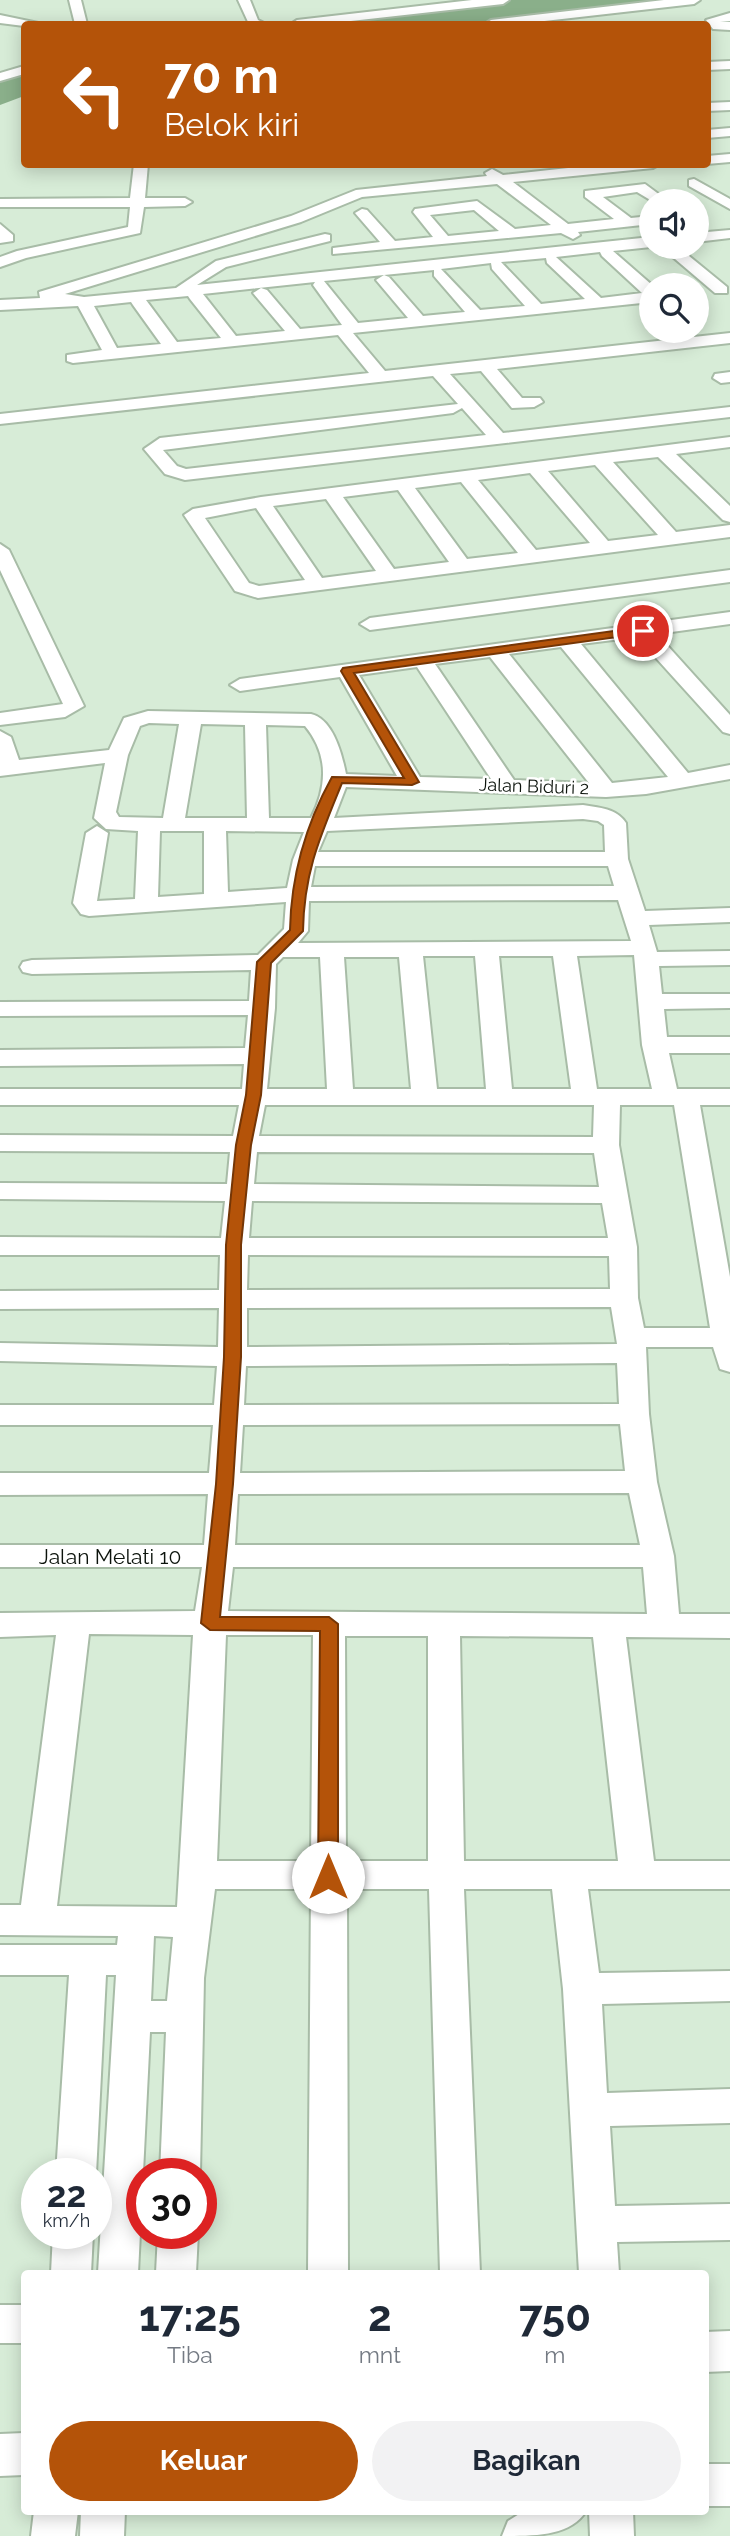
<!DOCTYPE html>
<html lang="id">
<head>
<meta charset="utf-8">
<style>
	body { margin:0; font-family:Raleway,sans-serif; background:#f2f2f3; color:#1f2937; height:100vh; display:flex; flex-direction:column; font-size:26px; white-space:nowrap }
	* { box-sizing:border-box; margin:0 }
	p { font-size:23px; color:#747a83 }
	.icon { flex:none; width:38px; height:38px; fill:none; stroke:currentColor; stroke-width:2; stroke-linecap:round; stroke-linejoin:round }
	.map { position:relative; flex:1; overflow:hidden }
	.panel { position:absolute; left:21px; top:2270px; width:688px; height:245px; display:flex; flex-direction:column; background:#fff; border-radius:7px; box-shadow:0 4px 18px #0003 }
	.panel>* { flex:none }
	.top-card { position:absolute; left:21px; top:21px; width:690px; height:147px; border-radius:7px; box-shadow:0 4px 18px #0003; background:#b45309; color:#fff; overflow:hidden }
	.controls { position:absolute; left:639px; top:189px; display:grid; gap:14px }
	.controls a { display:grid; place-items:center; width:70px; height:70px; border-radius:50%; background:#fff; box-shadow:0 4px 18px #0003; font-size:35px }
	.speed { position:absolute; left:21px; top:2158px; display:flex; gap:14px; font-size:35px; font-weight:700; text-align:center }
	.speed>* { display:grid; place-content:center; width:91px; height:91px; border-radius:50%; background:#fff; box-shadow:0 4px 18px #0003; line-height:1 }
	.speed small { font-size:18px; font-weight:400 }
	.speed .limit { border:10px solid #d22; background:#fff; color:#111 }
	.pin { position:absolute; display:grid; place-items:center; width:60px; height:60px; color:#fff; margin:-30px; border:4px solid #fff; border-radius:50%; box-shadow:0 2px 7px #0007 }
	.me { position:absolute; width:77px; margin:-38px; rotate:0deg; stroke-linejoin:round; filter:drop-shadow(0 0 5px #0008) }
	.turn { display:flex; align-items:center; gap:24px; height:147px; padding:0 28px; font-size:32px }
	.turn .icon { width:91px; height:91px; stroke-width:2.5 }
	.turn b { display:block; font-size:49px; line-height:60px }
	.eta { display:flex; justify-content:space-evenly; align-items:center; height:119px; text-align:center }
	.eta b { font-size:42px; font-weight:700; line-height:49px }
	.cta { display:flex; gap:14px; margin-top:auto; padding:14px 28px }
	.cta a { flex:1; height:80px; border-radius:42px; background:#b45309; color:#fff; font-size:28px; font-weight:700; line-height:80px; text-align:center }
	.cta a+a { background:#f2f2f3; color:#1f2937 }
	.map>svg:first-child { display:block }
	.water { fill:#8aaf8a }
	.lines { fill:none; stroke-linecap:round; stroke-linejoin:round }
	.minor-casing { stroke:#a8bca7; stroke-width:4 }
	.minor { fill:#fff; fill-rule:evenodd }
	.route { fill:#b45309; stroke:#753606; stroke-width:2 }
	.labels { text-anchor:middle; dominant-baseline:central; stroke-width:5; stroke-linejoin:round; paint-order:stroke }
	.far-street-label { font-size:18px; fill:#0c130c; stroke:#fff }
	.street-label { font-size:21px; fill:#0c130c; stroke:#fff }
</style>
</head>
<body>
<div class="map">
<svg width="730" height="2536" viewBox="0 0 730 2536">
	<rect width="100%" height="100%" fill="#d7ecd7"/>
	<path class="water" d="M503 0H691L491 24H297Z
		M24 70V96L0 105V77Z"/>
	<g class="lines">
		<defs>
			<path id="minor" d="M69 0H81L87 24H75Z
				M238 0H250L258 20 266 24H249Z
				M472 0H509L503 4 324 24H291L297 20Z
				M664 0H700L694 4 518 24H485L491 20Z
				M730 13V21L720 22H730V30L713 29 706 20Z
				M0 15 43 24 24 26 0 23Z
				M730 61V69L707 70V62Z
				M24 66V74L0 81V73Z
				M730 102V110L707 111V103Z
				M730 128V136L707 138V130Z
				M730 154V162L707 164V156Z
				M134 164H148L145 198H185L192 202 185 206 144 207 140 233 26 258 0 267V257L17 251 128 227 130 207H0V199L130 198Z
				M605 164H660L653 168 513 182 568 224 614 219 585 197V191L645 184 668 201H652L637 192 603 197 631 218 651 216V224L578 232 580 235 573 239 561 233 333 254V248L380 242 355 213 362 209 367 210 395 241 433 237 413 212 415 209 477 201 515 229 551 225 497 184 362 197 301 222 65 294 84 297 176 288 216 261 325 234 330 235V241L226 267 197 285 651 237V247L613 251 652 285 651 302 353 333 385 371 730 333V343L497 369 522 398H540L543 402 534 407 512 408 481 371 450 374 503 433 730 407V417L185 480 165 474 144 449 160 438 458 404 433 376 0 424V414L369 373 338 335 73 363 67 361V355L102 350 78 306 0 310V300L40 298 39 292 291 216 356 190 487 176 485 173 492 169 503 175ZM474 210 499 231 448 236 430 215ZM600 252 602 256 642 293 601 298 556 257ZM546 258 547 263 585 299 541 304 501 262ZM491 263 492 269 525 306 480 310 441 269ZM434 270V276L465 312 423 316 389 277 384 275 376 280 408 318 358 323 324 281ZM315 282 313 285 342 325 300 329 267 290 261 288 253 293 285 331 236 336 203 294ZM188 296 190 299 221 338 177 342 146 300ZM131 302 133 305 161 344 117 348 94 306ZM462 408 486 435 186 469 177 466 163 450 453 413Z
				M694 179 730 199V209L689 186V180Z
				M0 224 13 235V241L0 243Z
				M730 230V238L696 242V233Z
				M668 247H678L727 287V293H715L668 253Z
				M730 372V382L721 383 713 378 715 374Z
				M730 437V447L676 454 730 506V522L723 520 658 457 613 462 676 532 730 525V537L258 598 235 591 184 515 193 509 261 497ZM595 465 658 535 608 541 548 471ZM530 473 590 543 536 550 478 480ZM461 482 518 553 467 559 415 488ZM398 490 449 562 394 569 343 497ZM326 499 376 571 322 578 273 506ZM256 508 305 580 259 586 249 583 205 518Z
				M0 544 9 550 84 706 65 717 0 725V713L63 704 0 570Z
				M730 570V582L370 630 360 624 370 618Z
				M730 612V624L657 634 730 715V734L723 732 637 637 581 644 688 773 730 765V779L646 794 606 797 346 787 334 818 583 805C600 808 616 808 626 823L628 859 645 911 730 908V922L649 925 657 952 730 951V965L659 966 662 994H730V1008L664 1009 667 1037H730V1053H669L677 1089H730V1105H700L730 1277V1372L720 1369 713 1347H646L649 1414 657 1482 674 1556 679 1614H730V1638L626 1637 654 1861H730V1889H588L599 1973 730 1971V2001L602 2004 607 2093 730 2089V2123L610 2126 615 2206 730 2204V2240L617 2242 619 2273H579L563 1989 552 1889H464L480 2273H440L429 1889H347L348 2273H308L311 1889H215L204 1978 200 2174H160L166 2032H150L138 2273H98L116 1975H106L96 2174H56L69 1975H0V1945H117L118 1936 0 1935V1905H21L56 1635 0 1637V1613L195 1611 202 1567H0V1545H204L208 1494 0 1495V1473H209L213 1425H0V1405H214L217 1366 0 1361V1343L218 1347 219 1308 0 1309V1291L219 1290 220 1255H0V1237L221 1238 225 1201 0 1199V1183L227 1184 230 1152 0 1151V1135L233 1136 239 1105H0V1089H242L244 1064 0 1066V1050L245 1048 248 1015 0 1016V1002L249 1001 251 970 32 974 23 972 20 967 23 962 32 960 258 955 284 929 286 902 89 916 81 914 73 903 86 833 97 826 108 833 97 901 135 899 138 831 106 829 94 818 105 763 0 776V731L11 737 19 760 109 750 124 718 148 711 311 714C333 719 342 754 346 774L397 776 340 677 240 691 230 685 240 679ZM561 647 668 777 612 783 509 654ZM490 657 589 783 514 780 435 664ZM417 667 491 779 420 777 359 675ZM149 723 179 724 163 818 119 817 116 812 128 755 140 726ZM201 724 245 725 247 818H185ZM266 725 305 726C329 755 327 787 311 818H269ZM583 819 598 821 604 825 605 852H318L327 831ZM160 831H204V894L158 897ZM226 831 304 832 293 860 287 888 228 892ZM315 866H608L614 886 311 887ZM618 900 631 941 298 943 308 931 309 901ZM634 955 642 1045 652 1089H597L577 956ZM423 956H475L486 1089H437ZM499 956H553L571 1089H512ZM283 957H320L327 1089H267L275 1008 276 964ZM344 957H399L411 1089H353ZM265 1105H594L593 1137 259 1136ZM620 1105H674L710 1328H644L638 1298 637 1247 619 1145ZM257 1152 594 1153 599 1187 254 1184ZM252 1201 602 1203 608 1238H249ZM248 1255 609 1256 610 1289 247 1290ZM611 1307 617 1344 247 1347V1308ZM617 1363 619 1404 244 1405 246 1366ZM620 1424 625 1471 240 1473 243 1425ZM629 1493 640 1545H235L238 1494ZM233 1567H643L647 1614 228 1611ZM89 1634 193 1635 177 1907 57 1906ZM226 1635H313L311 1861H217ZM345 1636H428V1861H346ZM460 1636 593 1637 618 1861H464ZM154 1936 173 1937 167 2001H151Z
				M53 2233H93L91 2273H51Z
				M158 2233H198L196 2273H156Z
				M0 2305H24V2343H0Z
				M730 2331V2371L705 2372V2332Z
				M24 2433V2475L0 2476V2434Z
				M705 2464H730V2506H705Z
				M34 2511H78L75 2536H31Z
				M81 2511H125L124 2536H80Z
				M524 2511H586C571 2536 535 2536 502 2536L508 2521Z
				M589 2511H633L634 2536H590Z"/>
		</defs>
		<use href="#minor" class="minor-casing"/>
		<use href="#minor" class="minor"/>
	</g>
	<path class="route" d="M643 627 647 628V633L354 673 419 782 412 785 342 783C320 837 304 872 303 931L271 963 261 1095 251 1145 241 1245V1357L233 1484 220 1617H329L338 1624V1877L335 1883H321L318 1877 320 1631 210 1630 201 1623 216 1484 224 1357 226 1245 236 1145 246 1095 257 962 290 930C291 877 306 824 332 777L404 778 341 671 343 668Z"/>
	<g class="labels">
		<g class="far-street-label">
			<text transform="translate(534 786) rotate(2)">Jalan Biduri 2</text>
		</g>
		<g class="street-label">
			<text x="110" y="1556">Jalan Melati 10</text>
		</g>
	</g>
</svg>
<div class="controls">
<a><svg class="icon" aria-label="sound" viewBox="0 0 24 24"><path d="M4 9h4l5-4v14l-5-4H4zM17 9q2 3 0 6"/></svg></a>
<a><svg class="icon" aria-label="search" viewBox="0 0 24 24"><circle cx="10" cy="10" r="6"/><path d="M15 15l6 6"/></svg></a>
</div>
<div class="speed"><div>22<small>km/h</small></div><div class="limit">30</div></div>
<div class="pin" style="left:643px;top:631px;background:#d93025"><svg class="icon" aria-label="arrive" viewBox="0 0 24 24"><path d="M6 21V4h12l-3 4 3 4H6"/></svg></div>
<svg class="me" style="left:328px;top:1877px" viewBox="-20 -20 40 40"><circle r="19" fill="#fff"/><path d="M0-13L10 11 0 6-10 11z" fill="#b45309"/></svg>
<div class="top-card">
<div class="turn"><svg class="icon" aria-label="left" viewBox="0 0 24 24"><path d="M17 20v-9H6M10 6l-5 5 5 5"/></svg><div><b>70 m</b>Belok kiri</div></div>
</div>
<section class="panel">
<div class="eta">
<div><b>17:25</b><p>Tiba</p></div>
<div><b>2</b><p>mnt</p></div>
<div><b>750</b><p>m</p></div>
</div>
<div class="cta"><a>Keluar</a><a>Bagikan</a></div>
</section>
</div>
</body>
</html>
